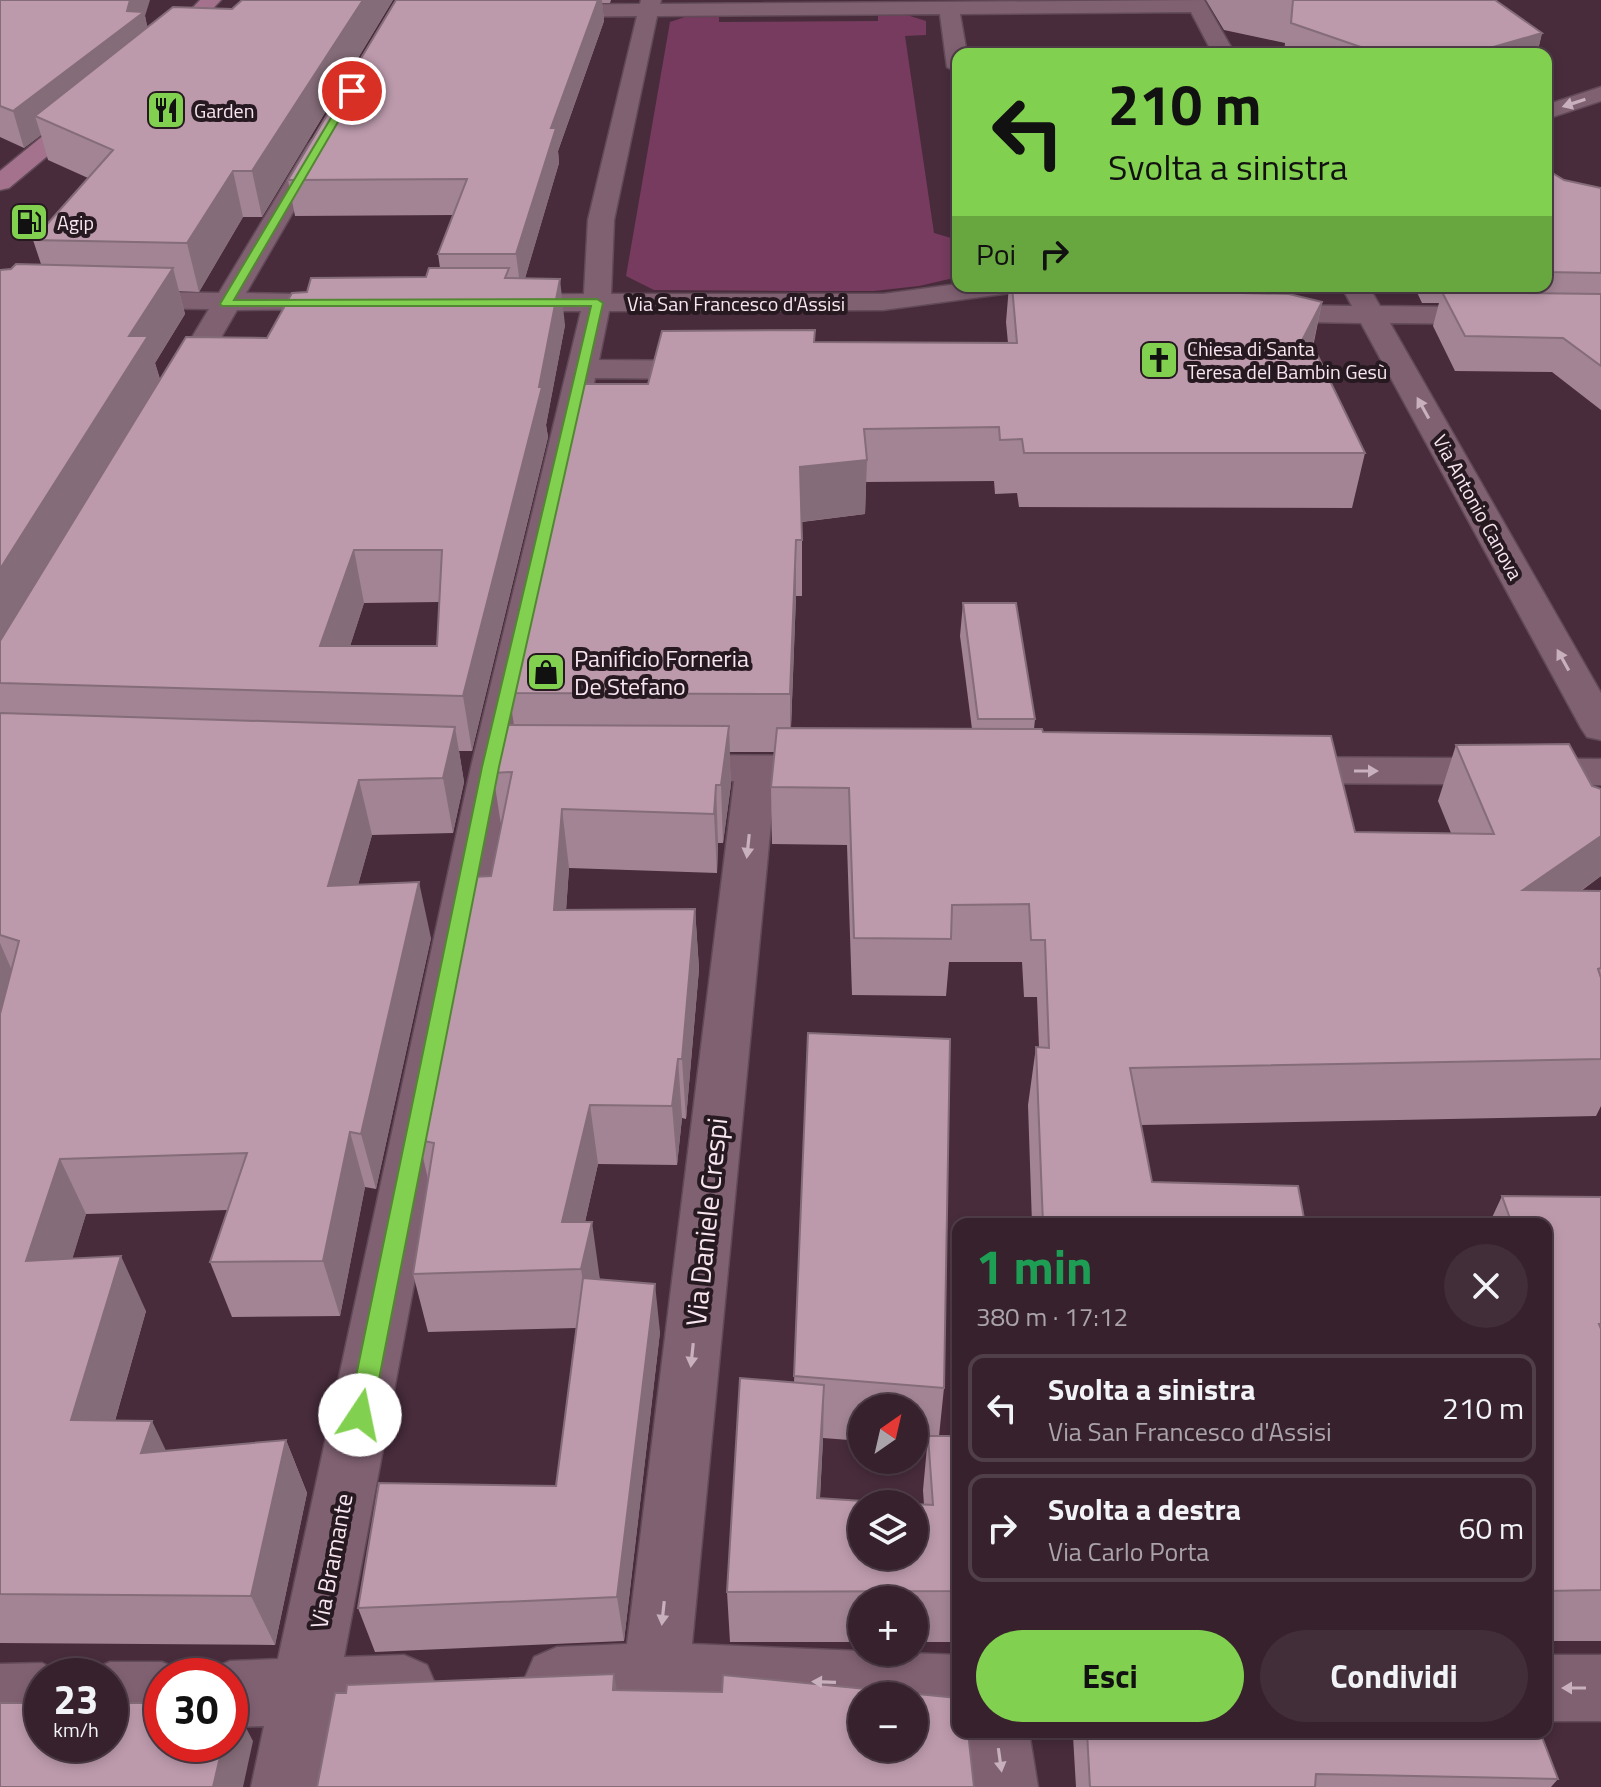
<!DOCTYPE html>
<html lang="it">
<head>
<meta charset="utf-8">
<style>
	body { margin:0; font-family:"Titillium Web",sans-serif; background:#412e39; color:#f1f3f6; height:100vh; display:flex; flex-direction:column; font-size:30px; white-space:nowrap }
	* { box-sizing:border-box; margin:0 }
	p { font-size:26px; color:#aaa3aa }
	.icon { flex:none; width:44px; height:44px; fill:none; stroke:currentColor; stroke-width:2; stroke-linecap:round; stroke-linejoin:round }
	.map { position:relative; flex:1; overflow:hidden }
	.side { position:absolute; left:952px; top:1218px; width:600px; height:520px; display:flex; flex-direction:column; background:#36212d; border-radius:16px; box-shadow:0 4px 12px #0003,0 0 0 2px #503e49 }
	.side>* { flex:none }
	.guide { position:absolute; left:952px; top:48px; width:600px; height:244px; border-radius:16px; box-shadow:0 4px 12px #0003,0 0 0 2px #503e49; background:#82d04f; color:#111; overflow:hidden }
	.needle { width:52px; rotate:34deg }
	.buttons { position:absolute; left:848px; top:1394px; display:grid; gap:16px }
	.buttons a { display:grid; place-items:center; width:80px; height:80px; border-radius:50%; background:#36212d; box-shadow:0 4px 12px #0003,0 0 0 2px #503e49; font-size:40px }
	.speed { position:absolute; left:24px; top:1658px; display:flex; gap:16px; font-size:40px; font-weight:700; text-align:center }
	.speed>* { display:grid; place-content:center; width:104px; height:104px; border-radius:50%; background:#36212d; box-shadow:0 4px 12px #0003,0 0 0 2px #503e49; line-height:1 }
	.speed small { font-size:20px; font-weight:400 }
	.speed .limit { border:12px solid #d22; background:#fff; color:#111 }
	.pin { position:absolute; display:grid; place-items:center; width:68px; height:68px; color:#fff; margin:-34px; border:4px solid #fff; border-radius:50%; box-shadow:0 2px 8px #0007 }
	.me { position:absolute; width:88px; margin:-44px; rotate:11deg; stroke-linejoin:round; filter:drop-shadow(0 0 6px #0008) }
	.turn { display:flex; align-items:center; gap:28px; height:168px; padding:0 24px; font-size:36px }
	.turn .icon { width:104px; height:104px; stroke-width:2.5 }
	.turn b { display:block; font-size:56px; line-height:68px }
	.then { display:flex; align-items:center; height:76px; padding:0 24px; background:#0003; gap:16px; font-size:30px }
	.round { display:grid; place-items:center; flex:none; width:84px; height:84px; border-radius:42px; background:#412e39 }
	.overview { display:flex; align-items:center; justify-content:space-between; height:136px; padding:0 24px }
	h1 { font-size:48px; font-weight:700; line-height:60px; color:#1e9e55 }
	.action { display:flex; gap:16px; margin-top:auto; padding:16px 24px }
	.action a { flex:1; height:92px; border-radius:48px; background:#82d04f; color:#111; font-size:32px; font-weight:700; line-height:92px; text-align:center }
	.action a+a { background:#412e39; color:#f1f3f6 }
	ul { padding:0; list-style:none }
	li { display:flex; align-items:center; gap:24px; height:108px; margin:0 16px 12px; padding:0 8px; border:4px solid #503e49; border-radius:16px }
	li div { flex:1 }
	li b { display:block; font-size:30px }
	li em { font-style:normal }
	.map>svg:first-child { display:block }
	.green { fill:#763b5e }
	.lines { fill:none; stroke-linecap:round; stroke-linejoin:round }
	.minor-casing { stroke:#624a58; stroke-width:3 }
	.major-casing { stroke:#624a58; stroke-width:3 }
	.minor { fill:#806172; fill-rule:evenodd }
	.major { fill:#a5728e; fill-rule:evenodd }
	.wall { fill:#a28494; fill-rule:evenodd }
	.shaded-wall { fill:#846c78 }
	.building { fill:#bc9aac; stroke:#846c78; stroke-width:2; fill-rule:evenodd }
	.oneway { fill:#c8b0bd }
	.route { fill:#82d04f; stroke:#548733; stroke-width:2 }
	.labels { text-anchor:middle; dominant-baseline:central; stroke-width:8; stroke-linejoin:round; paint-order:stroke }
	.far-poi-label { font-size:20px; fill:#f8e5ef; stroke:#261920; text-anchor:start }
	.far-street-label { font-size:20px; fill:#f8e5ef; stroke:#261920 }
	.poi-label { font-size:24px; fill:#f8e5ef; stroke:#261920; text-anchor:start }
	.street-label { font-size:24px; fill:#f8e5ef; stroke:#261920 }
	.near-street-label { font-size:28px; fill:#f8e5ef; stroke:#261920 }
</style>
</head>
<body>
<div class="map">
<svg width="1601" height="1787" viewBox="0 0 1601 1787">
	<rect width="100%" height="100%" fill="#482c3c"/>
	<path class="green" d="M878 14H904L926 21V35L905 36 934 233 958 240V277L919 286 874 291H786L654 290 626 276 670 22 688 16 719 15V22L878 21Z"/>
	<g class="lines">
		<defs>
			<path id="minor" d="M641 0H661L660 4 1204 0 1235 54H1213L1191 12 960 14 967 54H958V73L947 67 940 14 657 16 614 220 611 294H883L958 284 1017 286 1013 292 1003 294 883 310 609 311 599 360 714 361 724 364 729 370 724 376 714 379 595 378 511 767 344 1657 404 1655 427 1665 437 1688 427 1711 404 1721 331 1723 319 1787H251L264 1726 230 1727V1676H205L207 1671 230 1661 278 1659 471 767 581 311H502L492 309 488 303 492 297 502 295 584 294 588 220 637 16 541 17 531 11 541 5 640 4Z
				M1601 87V101L1546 119V105Z
				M320 138 328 140 332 145 246 293 346 295 356 297 360 303 356 309 237 310 191 389 187 395 176 398 165 395 161 389 209 309 0 306V290L219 293 308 145 312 140Z
				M1364 286 1369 287 1380 306 1601 309V325L1390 323 1601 693V740L1587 737 1581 728 1361 323 1259 321 1249 319 1245 313 1249 307 1259 305 1352 306 1345 293 1349 287Z
				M670 755 833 756 847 760 853 769 847 778 833 782 775 781 692 1644 958 1655V1721L914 1719V1696H862V1717L656 1708 557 1713 534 1703 524 1680 534 1657 557 1647 627 1644 734 781H670L656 777 650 768 656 759Z
				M1278 757 1601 759V785L1278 783 1264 779 1258 770 1264 761Z
				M1546 1655H1601V1721H1546Z
				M110 1662H162L185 1672 187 1676H162V1728H110V1676H85L87 1672Z
				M42 1663 67 1676H42V1729L0 1730V1664Z
				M963 1732H1029L1038 1787H970Z"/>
			<path id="major" d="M200 0H221L170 54H156L153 50 156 46Z
				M91 101 99 103 102 108 99 113 9 188 0 190V171L83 103Z"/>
		</defs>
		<use href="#minor" class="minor-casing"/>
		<use href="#major" class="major-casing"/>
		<use href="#minor" class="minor"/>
		<use href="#major" class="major"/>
	</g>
	<path class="wall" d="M0 0 145 16 147 27 232 9 242 0H393L262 217H243L199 292 179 291 185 314 155 363 160 379 426 277 440 268 438 254 453 215 295 216 288 180 396 0H611L610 3H602L604 21 558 151 559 163 525 278 565 325 546 425 548 437 472 751H459L464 782 453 833 372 835 358 885 431 938 376 1189 365 1187 340 1316 232 1317 210 1262 228 1210 86 1214 72 1259 146 1311 115 1421 166 1451 286 1440 307 1493 275 1645 0 1643V270L41 264 33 240 88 178 48 160 41 135 24 148 0 137ZM439 602 437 646H350L364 603Z
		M1206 0H1495L1542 33 1537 54H1284L1285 43 1224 30Z
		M1546 169 1564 180 1601 188V410L1552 372 1455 371 1433 326 1439 303H1422L1414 286H1546Z
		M1009 286H1240L1242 293 1322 302 1312 352 1365 453 1352 508 1019 507 1017 493 995 494 994 481 866 482 865 514 802 522V596H796L791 728 972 729 960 636 963 603 1035 719 1034 729 1355 832 1451 833 1438 801 1456 745 1601 789V876L1581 891H1601V1106L1596 1116 1141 1125 1152 1182 1305 1224H1032L1028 1105 1036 1047H1039L1037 997H1024L1022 962H949L946 996 852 995 847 845 772 844 771 787 775 752H729L731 784 723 843H718L717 873 569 868 566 910 695 909 699 969 686 1119 682 1118 677 1165 598 1164 585 1222 600 1280 660 1332 624 1641 375 1652 358 1608 556 1486 576 1328 428 1332 413 1274 428 1179 419 1140 491 876 501 825 493 773 514 725 509 693 648 384 815 342 1008 343 1006 322Z
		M808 1033 944 1388 939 1436H958V1642H914V1600H862V1642H730L727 1592 794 1383ZM862 1408H914V1445L927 1447 923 1490 924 1505 820 1498 823 1438 862 1441Z
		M1502 1196 1601 1197V1641H1546V1224H1489Z
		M1074 1732H1540L1558 1779 1551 1787H1076L1073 1736Z"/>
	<path class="shaded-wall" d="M130 0H150L145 16 152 46 35 116 41 135 24 148 13 111 127 11Z
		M363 0H393L262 217 252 171Z
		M598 0H602L604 21 558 151 559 163 521 292 516 254 551 128Z
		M1542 33 1537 54H1469Z
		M233 171 243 217 199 292 187 243Z
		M173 268 185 314 155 363 161 384 0 654V569L129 336Z
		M560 279 565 325 546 425 548 437 472 751 463 696 539 387Z
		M1322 302 1311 353 1296 352Z
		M867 460 865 514 800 522V467Z
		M796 540V596L790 752V694Z
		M354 550 364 603 335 693 320 646Z
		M729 726 731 784 723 843 721 785Z
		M455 727 464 782 453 833 443 778Z
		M359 780 372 835 342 942 328 886Z
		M716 785 718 843 717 873 714 814Z
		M562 809 569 868 562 969 554 910Z
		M1601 836V876L1500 948 1523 890Z
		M419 882 431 938 376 1189 361 1134Z
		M695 909 699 969 686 1119 682 1059Z
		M0 943 20 989 0 1032Z
		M678 1059 682 1118 677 1165 672 1106Z
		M590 1105 598 1164 574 1270 562 1222Z
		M350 1132 365 1187 340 1316 323 1261Z
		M60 1159 86 1214 55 1316 26 1261Z
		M592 1222 600 1280 590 1327 581 1269Z
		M121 1256 146 1311 100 1473 71 1420Z
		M655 1284 660 1332 624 1641 617 1597Z
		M824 1385 823 1440 817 1551V1498Z
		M152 1421 177 1474 141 1453Z
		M286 1440 307 1493 275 1645 251 1596Z
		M614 1674 621 1712 613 1690Z
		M233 1703 253 1741 243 1787H213L223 1744H230V1715Z"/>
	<path class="building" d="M0 0H130L127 11 144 12 13 111 0 106Z
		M242 0H363L252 171H233L187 243 33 240 113 150 35 116 173 7 232 9Z
		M396 0H598L551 128H556L516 254H438L467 179 288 180Z
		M1293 0H1495L1542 33 1469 54H1381L1291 23Z
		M1014 48 1183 52 1184 54H1016Z
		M1546 169 1564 180 1601 188V273L1546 272Z
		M16 264 173 268 129 336H148L0 569V270L11 269Z
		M429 268H509L505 278 560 279 539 387H542L463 696 0 683V641L186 337 267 338 292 293 307 292 311 278 426 277ZM354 550H442L437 646H320Z
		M1012 286H1240L1242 293 1289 294 1322 302 1296 352H1316L1365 453H1024L1022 439 1000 440 999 427 864 429 867 460 800 467 802 540H796L790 694 509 693 580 384H648L662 331 815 330 814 342 1017 343Z
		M1442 292 1601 294V366L1563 338 1465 336Z
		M963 603H1016L1035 719H978Z
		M0 713 455 727 443 778 359 780 328 886 419 882 361 1134 350 1132 323 1261 210 1262 247 1153 60 1159 26 1261 121 1256 71 1420 152 1421 141 1453 286 1440 251 1596 0 1594V1014L19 941 0 935Z
		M503 725 729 726 721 785H716L714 814 562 809 554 910 695 909 682 1059H678L672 1106 590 1105 562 1222H592L581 1269 413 1274 434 1143 419 1140 472 877 491 876 512 772 493 773Z
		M777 728 1042 729 1043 732 1331 736 1355 832 1494 834 1456 745 1569 744 1592 786 1601 789V836L1523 890 1601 891V968L1598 969 1601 978V1059L1130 1068 1152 1182 1298 1186 1305 1224H1043L1036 1047 1049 1048 1045 940H1031L1029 904 952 905 951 939 854 938 849 788 771 787Z
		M808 1033 950 1039 944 1388 794 1376Z
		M1502 1196 1601 1197V1324H1599L1601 1329V1590L1546 1591V1224H1512Z
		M583 1278 655 1284 617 1597 358 1608 379 1483 556 1486Z
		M740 1378 824 1385 817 1498 910 1504H862V1556H914V1504L933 1505 928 1436H958V1591L727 1592Z
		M614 1674 613 1690 722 1692 723 1675 958 1698V1732H968L974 1787H317L335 1693H346L347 1685ZM862 1696H914V1748H862Z
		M0 1703H42V1744H110V1703H162V1744H223L213 1787H0Z
		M1087 1732H1540L1558 1779 1316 1774 1315 1787H1090Z"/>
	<defs><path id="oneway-solid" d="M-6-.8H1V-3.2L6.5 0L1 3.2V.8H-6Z" transform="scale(2)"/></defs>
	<g class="oneway">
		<use href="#oneway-solid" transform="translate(1574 103) rotate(162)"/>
		<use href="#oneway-solid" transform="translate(1423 408) rotate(-119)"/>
		<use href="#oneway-solid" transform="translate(1563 660) rotate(-119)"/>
		<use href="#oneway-solid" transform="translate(1366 771)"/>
		<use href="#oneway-solid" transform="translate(748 846) rotate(96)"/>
		<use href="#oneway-solid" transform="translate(692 1355) rotate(96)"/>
		<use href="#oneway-solid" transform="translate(663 1613) rotate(96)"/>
		<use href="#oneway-solid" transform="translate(824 1682) rotate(-178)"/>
		<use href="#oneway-solid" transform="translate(1574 1688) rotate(180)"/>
		<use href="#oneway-solid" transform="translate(1000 1760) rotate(82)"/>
	</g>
	<path class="route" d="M352 88 356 91 234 300 597 299 603 303 499 767 372 1415 369 1423 360 1426 351 1423 348 1415 482 767 591 306H222L220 304 347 91Z"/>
	<defs>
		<symbol id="restaurant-square" viewBox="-11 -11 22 22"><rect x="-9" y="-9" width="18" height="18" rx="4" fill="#82d04f" stroke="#261920"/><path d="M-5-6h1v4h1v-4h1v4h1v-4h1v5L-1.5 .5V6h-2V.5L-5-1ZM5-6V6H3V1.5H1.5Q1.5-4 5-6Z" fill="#111"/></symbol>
		<symbol id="fuel-square" viewBox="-11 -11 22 22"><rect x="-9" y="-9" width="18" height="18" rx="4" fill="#82d04f" stroke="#261920"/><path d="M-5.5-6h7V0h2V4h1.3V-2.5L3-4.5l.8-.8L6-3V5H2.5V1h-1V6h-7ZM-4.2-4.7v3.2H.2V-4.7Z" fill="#111"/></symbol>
		<symbol id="church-square" viewBox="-11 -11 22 22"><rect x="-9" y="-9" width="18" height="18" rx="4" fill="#82d04f" stroke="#261920"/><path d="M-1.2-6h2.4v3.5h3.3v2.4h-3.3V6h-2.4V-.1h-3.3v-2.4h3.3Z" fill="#111"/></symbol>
		<symbol id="shop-square" viewBox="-11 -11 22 22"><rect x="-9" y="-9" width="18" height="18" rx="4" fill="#82d04f" stroke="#261920"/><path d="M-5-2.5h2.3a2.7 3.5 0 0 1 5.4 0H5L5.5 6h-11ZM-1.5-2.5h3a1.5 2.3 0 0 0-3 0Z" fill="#111"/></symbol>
	</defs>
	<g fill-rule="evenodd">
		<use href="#restaurant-square" x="144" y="88" width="44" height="44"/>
		<use href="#fuel-square" x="7" y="200" width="44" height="44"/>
		<use href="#church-square" x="1137" y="338" width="44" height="44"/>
		<use href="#shop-square" x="524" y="650" width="44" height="44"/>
	</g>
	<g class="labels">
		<g class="far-poi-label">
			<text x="194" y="110">Garden</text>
			<text x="57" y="222">Agip</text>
			<text x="1187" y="348">Chiesa di Santa<tspan x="1187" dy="23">Teresa del Bambin Gesù</tspan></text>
		</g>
		<g class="far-street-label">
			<text x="736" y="303">Via San Francesco d'Assisi</text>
			<text transform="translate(1478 507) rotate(61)">Via Antonio Canova</text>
		</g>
		<g class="poi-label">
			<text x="574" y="658">Panificio Forneria<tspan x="574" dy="28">De Stefano</tspan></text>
		</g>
		<g class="street-label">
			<text transform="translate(331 1561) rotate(-79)">Via Bramante</text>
		</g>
		<g class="near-street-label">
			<text transform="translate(706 1222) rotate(-84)">Via Daniele Crespi</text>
		</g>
	</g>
</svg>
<div class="buttons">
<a><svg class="needle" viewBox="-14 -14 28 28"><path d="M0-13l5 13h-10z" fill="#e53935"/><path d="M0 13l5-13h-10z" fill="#aaa3aa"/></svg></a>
<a><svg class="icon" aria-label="layers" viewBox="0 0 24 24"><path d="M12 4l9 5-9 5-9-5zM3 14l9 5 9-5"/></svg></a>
<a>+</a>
<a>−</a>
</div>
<div class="speed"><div>23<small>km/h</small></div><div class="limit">30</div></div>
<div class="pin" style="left:352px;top:91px;background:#d93025"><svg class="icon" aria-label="arrive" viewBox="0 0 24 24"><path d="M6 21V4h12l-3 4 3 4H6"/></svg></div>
<svg class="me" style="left:360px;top:1415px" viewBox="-20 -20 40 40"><circle r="19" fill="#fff"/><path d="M0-13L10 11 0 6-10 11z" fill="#82d04f"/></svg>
<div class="guide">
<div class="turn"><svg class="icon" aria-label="left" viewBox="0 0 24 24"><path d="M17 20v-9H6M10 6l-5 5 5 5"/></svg><div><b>210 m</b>Svolta a sinistra</div></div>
<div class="then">Poi<svg class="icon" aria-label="right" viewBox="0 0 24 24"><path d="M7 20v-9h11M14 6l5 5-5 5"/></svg></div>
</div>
<section class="side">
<div class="overview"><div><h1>1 min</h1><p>380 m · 17:12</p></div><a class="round"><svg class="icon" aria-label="close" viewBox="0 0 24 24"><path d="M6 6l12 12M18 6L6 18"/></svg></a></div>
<ul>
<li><svg class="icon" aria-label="left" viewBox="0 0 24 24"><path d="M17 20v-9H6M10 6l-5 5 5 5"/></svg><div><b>Svolta a sinistra</b><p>Via San Francesco d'Assisi</p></div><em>210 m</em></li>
<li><svg class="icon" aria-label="right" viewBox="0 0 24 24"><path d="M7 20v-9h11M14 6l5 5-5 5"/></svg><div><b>Svolta a destra</b><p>Via Carlo Porta</p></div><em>60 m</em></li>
</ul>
<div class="action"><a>Esci</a><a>Condividi</a></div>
</section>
</div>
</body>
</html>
